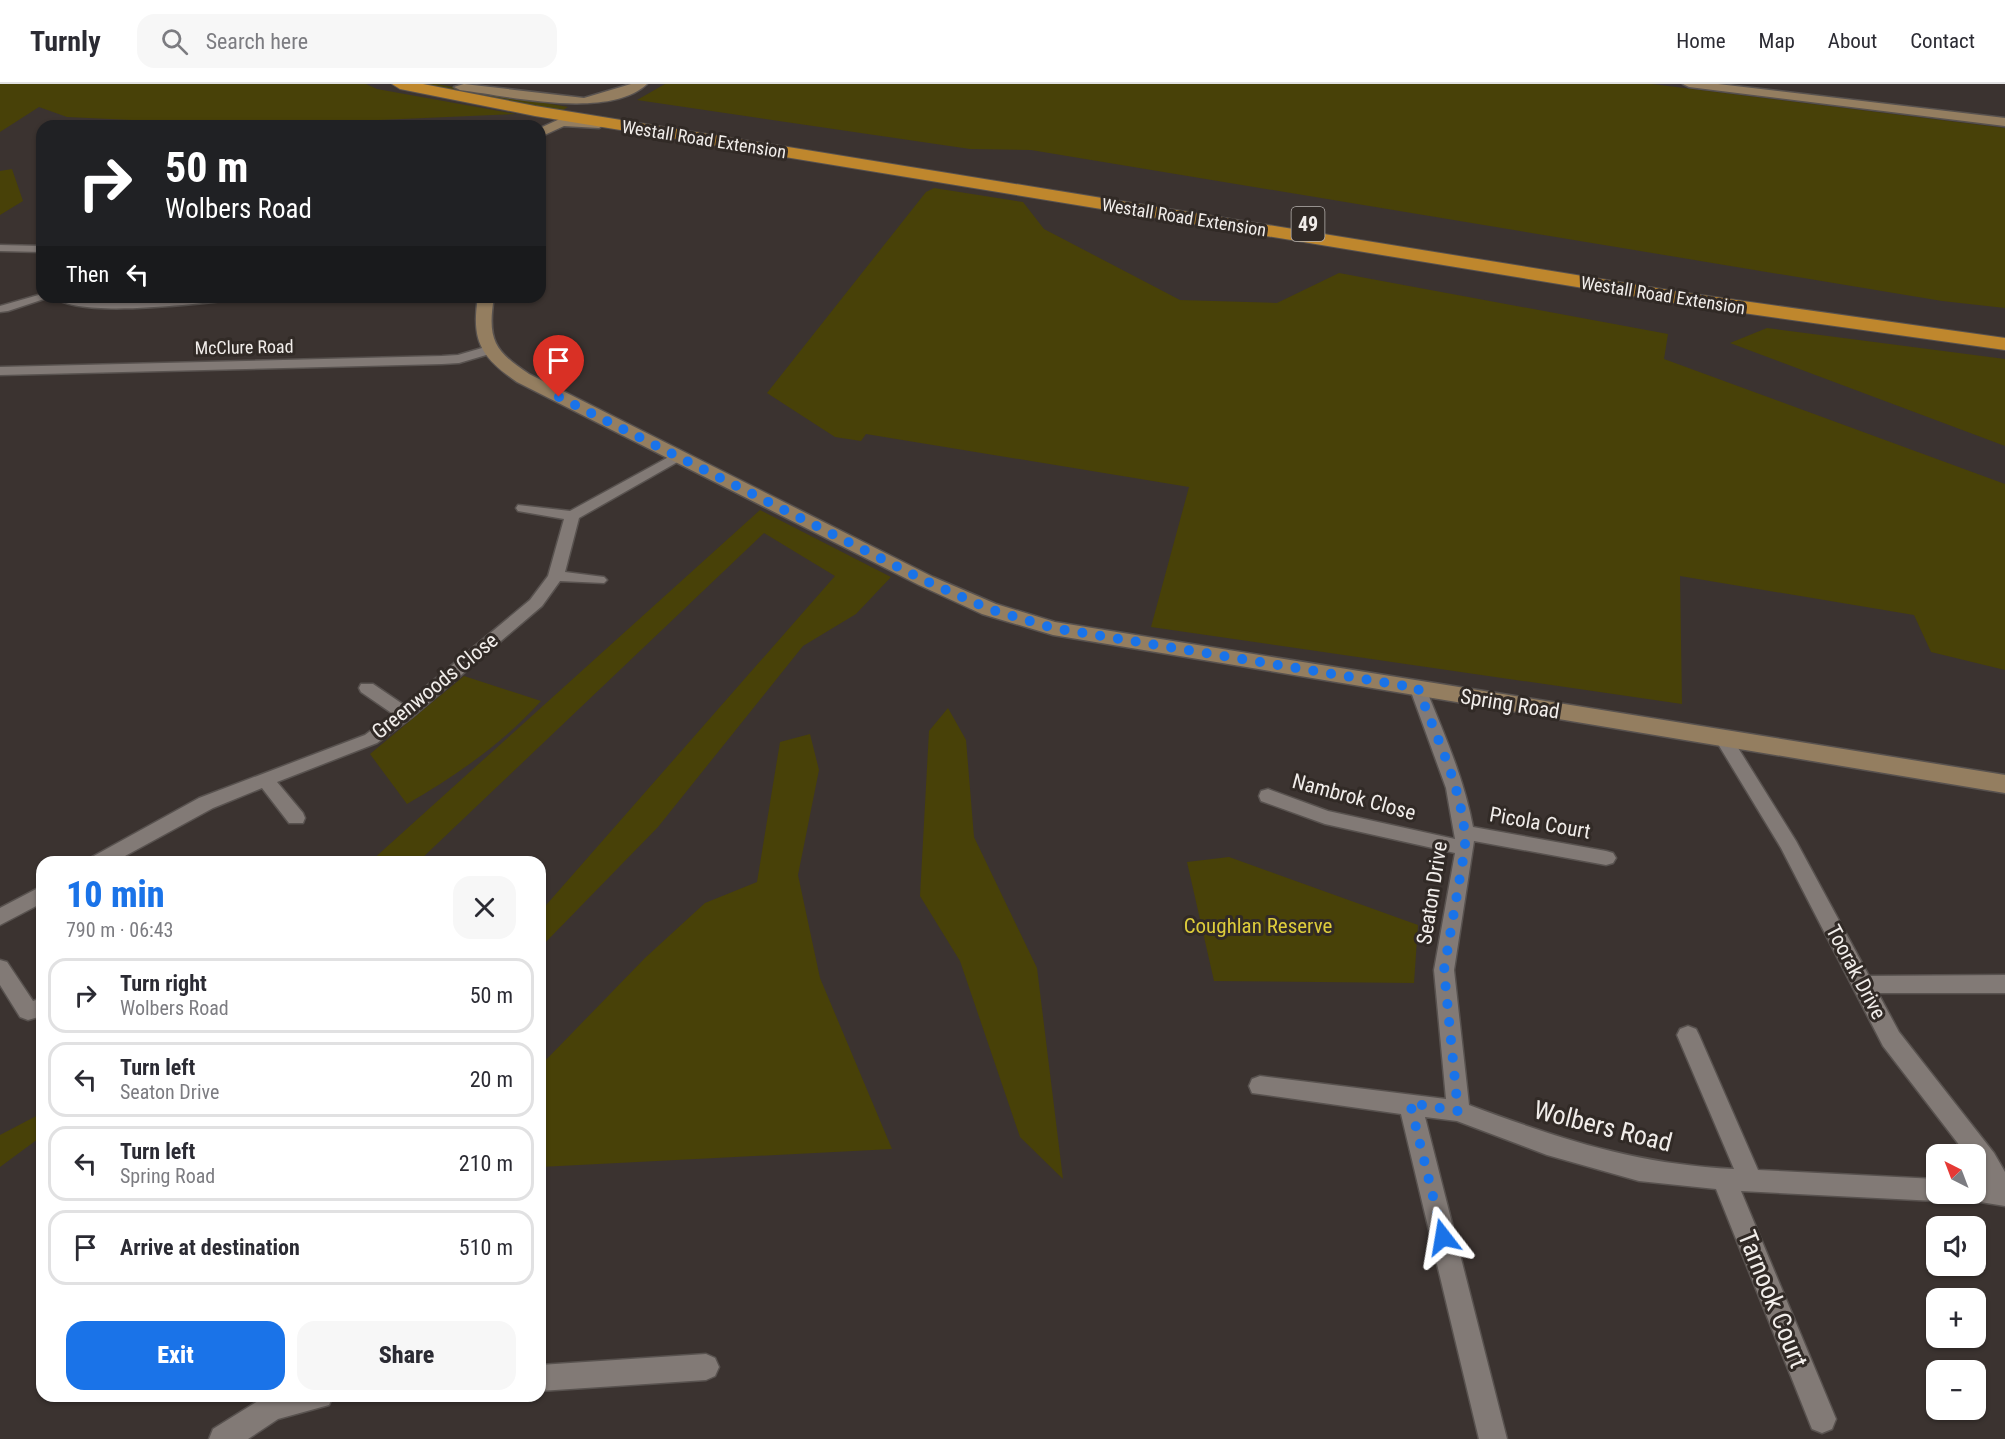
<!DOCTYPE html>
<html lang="en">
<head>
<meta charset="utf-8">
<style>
	body { margin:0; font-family:"Roboto Condensed",sans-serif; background:#f7f7f7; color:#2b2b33; height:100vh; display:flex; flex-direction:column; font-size:22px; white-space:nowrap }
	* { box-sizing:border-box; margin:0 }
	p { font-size:20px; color:#7c7c81 }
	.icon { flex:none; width:33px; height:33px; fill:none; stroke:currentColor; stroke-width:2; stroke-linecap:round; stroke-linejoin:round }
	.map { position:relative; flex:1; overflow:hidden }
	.drawer { position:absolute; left:36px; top:772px; width:510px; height:546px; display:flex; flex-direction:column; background:#fff; border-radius:18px; box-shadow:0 2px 4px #0004 }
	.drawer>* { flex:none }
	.hud { position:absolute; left:36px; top:36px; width:510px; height:183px; border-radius:18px; box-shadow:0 2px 4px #0004; background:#202124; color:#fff; overflow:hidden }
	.needle { width:39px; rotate:318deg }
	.buttons { position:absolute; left:1926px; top:1060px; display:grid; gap:12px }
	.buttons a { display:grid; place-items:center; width:60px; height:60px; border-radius:12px; background:#fff; box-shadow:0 2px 4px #0004; font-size:30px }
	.pin { position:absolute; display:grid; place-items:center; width:51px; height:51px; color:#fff; margin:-62px -26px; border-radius:50% 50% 50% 0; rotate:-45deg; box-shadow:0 0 6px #0007 }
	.pin .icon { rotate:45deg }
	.me { position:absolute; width:66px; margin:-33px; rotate:346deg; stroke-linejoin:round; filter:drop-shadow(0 0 4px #0008) }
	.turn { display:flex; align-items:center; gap:21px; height:126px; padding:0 30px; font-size:27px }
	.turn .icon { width:78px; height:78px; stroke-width:2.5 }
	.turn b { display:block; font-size:42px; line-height:51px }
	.then { display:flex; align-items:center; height:57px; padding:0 30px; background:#0003; gap:12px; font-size:22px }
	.round { display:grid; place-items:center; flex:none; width:63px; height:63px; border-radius:18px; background:#f7f7f7 }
	.summary { display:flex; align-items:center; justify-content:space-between; height:102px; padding:0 30px }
	h1 { font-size:36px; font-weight:800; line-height:45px; color:#1a73e8 }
	.primary-button { display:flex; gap:12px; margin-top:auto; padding:12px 30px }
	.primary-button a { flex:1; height:69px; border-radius:18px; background:#1a73e8; color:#fff; font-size:24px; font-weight:800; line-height:69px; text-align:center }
	.primary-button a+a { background:#f7f7f7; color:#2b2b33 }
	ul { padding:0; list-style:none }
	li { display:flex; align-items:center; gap:18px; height:75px; margin:0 12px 9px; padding:0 18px; border:3px solid #e1e1e2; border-radius:18px }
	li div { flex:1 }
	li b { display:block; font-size:22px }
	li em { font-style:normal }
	header { display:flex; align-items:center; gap:36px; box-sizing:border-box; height:84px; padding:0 30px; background:#fff; border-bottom:2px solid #e1e1e2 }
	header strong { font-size:28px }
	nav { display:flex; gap:33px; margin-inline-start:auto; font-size:21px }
	.search { width:420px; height:54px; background:#f7f7f7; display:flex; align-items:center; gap:15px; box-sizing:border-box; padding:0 21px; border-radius:18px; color:#7c7c81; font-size:22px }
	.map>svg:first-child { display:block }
	.green { fill:#484108 }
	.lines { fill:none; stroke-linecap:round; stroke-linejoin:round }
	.street-casing { stroke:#58524f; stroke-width:3 }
	.secondary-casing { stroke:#58524f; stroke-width:3 }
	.highway-casing { stroke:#58524f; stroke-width:2 }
	.street { fill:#827a76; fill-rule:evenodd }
	.secondary { fill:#947e60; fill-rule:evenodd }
	.highway { fill:#bf872d; fill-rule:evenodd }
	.route { stroke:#1a73e8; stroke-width:10; stroke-dasharray:0 18 }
	.labels { text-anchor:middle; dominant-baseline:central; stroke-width:6; stroke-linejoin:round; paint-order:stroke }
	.far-street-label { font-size:18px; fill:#f1edea; stroke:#312a26 }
	.shield { fill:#312a26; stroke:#b7b2af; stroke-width:1.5 }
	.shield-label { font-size:20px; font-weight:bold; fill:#f1edea }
	.street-label { font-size:21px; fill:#f1edea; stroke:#312a26 }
	.park-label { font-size:21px; fill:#ddcc3b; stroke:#312a26 }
	.near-street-label { font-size:26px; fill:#f1edea; stroke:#312a26 }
</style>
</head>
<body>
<header>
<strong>Turnly</strong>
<div class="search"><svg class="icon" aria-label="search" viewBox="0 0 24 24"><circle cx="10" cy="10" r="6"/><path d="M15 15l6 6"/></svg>Search here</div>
<nav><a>Home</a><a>Map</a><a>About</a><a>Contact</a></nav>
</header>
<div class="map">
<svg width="2005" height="1355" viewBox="0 0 2005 1355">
	<rect width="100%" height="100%" fill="#3b3330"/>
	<path class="green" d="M0 0H366L377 5 516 30 240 42H171L174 38 67 33 39 23 0 48Z
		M410 0H436L568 23 558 29Z
		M665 0H1652L2005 44V224L1942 217 1031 66 970 65 637 16Z
		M12 85 23 117 0 131V87Z
		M934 104 1023 118 1044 145 1180 216 1277 219 1339 189 1668 250 1664 275 2005 400V586L1931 568 1914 531 1680 492 1682 620 1151 543 1189 403 866 350 861 357 835 353 767 309 926 108Z
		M1767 244 2005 275V362L1730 259Z
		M760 426 891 493 856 530 803 562 658 743 540 864V828L835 492 764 449 418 778H370Z
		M464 592 541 617C502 660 457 691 407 720L370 670Z
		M948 624 966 656 974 753 1037 884 1063 1095 1020 1053 960 877 920 812 929 647Z
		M810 650 819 686 798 791 820 894 892 1065 540 1083V982L645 874 705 819 757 798 780 658Z
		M1229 773 1418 841 1414 899 1214 897 1187 778Z
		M42 1029V1052L0 1083V1051Z"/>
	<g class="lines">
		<defs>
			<path id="street" d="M0 161 42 162V168L0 167Z
				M42 210V213H50L8 227 0 228V222Z
				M54 213 120 217 239 213 233 216C197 219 80 235 54 213Z
				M489 262 493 263V269L459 279 442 280 0 291V283L442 272 458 271Z
				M676 369 681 370V376L579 434 565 488 604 493 607 496 604 499 560 497 542 522 411 634 377 659 277 698 303 729 305 734 303 739H289L262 704 213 724 114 778H90L92 773 199 714 365 651 393 630 361 608 359 604 361 600H373L404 621 530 516 548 492 564 435 518 427 516 424 518 421 570 427Z
				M1418 599 1426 605C1444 650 1464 694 1473 743L1606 767 1613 769 1616 774 1613 779 1606 781 1474 757 1454 886 1469 1021C1560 1055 1636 1080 1734 1085L1677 951 1680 945 1688 942 1696 945 1699 951 1758 1086 1936 1095V1110H1946L1944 1114 1936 1117 1741 1107 1836 1335 1832 1345 1822 1349 1812 1345 1716 1105 1639 1097 1547 1071 1457 1037 1425 1033 1507 1355H1479L1401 1030 1252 1009 1249 1002 1252 995 1260 992 1446 1015 1434 886 1455 769 1325 740 1261 717 1259 712 1261 707 1268 705 1328 727 1455 755 1446 704 1410 605Z
				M1724 649 1730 651 1796 757 1869 892 2005 891V909H1878L1899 948 1994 1069 2005 1088V1122L1968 1116 1965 1110H1976V1097H1985L1976 1082V1071H1967L1883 962 1781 764 1715 655Z
				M42 802V819L0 841V824Z
				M0 876 7 878 33 917 42 914V932L28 936 20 933 0 901Z
				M706 1270 715 1274 719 1283 715 1292 706 1296 540 1307V1281Z
				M266 1312H333L329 1321 278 1335 248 1355H209L213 1345Z"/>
			<path id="secondary" d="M464 0 584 14 631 0H647C609 36 508 12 460 6L454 3Z
				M1683 0H1718L2005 34V42L1689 3Z
				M562 34 599 36 605 40 599 44 564 42 540 53V44Z
				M478 213H494C487 255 494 267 529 290L933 493 996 520 1055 538 2005 691V709L1053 551 982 530 919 501 517 298C481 273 471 257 478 213Z"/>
			<path id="highway" d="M392 0H423L535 22 1687 209 2005 254V266L1687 221 535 32 400 5Z"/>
		</defs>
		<use href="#street" class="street-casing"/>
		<use href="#secondary" class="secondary-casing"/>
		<use href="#highway" class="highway-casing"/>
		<use href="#street" class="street"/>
		<use href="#secondary" class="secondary"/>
		<use href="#highway" class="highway"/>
	</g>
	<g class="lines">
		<path class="route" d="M559 313 926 497 989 525 1053 544 1418 604C1436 654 1466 710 1465 764L1444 886 1458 1027 1410 1019 1443 1153"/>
	</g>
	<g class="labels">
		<g class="far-street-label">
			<text transform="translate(704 55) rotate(9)">Westall Road Extension</text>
			<text transform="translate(1184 133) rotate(9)">Westall Road Extension</text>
			<text transform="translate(1663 211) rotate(9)">Westall Road Extension</text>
			<text transform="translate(244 263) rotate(-1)">McClure Road</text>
		</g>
		<rect class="shield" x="1291.5" y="123" width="33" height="34" rx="4.5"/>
		<g class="shield-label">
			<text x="1308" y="140">49</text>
		</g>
		<g class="street-label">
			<text transform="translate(435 602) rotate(-39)">Greenwoods Close</text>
			<text transform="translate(1510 620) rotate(9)">Spring Road</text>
			<text transform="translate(1354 713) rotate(15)">Nambrok Close</text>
			<text transform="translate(1540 739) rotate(10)">Picola Court</text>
			<text transform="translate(1432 809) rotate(-81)">Seaton Drive</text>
			<text transform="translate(1856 888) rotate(62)">Toorak Drive</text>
		</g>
		<g class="park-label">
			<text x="1258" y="842">Coughlan Reserve</text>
		</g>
		<g class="near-street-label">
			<text transform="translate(1603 1042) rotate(14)">Wolbers Road</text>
			<text transform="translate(1773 1215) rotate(68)">Tarnook Court</text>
		</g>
	</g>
</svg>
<div class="buttons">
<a><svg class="needle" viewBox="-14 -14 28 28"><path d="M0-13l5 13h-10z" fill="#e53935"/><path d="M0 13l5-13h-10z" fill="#7c7c81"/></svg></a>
<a><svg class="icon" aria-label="sound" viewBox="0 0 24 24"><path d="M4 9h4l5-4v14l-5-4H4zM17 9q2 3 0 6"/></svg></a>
<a>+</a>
<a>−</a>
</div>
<div class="pin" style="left:559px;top:313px;background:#d93025"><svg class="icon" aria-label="arrive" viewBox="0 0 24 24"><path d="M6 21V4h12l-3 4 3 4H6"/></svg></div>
<svg class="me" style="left:1443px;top:1153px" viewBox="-20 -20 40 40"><path d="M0-17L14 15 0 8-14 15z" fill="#1a73e8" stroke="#fff" stroke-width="4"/></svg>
<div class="hud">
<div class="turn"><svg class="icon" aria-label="right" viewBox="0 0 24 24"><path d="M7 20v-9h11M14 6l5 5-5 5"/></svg><div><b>50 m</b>Wolbers Road</div></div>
<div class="then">Then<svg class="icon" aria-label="left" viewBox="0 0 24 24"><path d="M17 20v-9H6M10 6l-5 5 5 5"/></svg></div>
</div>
<section class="drawer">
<div class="summary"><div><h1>10 min</h1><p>790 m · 06:43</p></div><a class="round"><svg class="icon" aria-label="close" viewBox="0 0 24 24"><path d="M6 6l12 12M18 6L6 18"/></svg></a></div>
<ul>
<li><svg class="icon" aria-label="right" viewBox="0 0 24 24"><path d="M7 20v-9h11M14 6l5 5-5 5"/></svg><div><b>Turn right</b><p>Wolbers Road</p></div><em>50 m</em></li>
<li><svg class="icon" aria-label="left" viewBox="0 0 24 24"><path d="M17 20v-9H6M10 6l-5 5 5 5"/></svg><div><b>Turn left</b><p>Seaton Drive</p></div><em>20 m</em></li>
<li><svg class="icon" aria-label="left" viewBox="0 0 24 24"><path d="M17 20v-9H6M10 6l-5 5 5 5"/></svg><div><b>Turn left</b><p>Spring Road</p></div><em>210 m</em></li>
<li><svg class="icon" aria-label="arrive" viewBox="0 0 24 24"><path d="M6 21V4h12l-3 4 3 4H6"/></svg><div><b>Arrive at destination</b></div><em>510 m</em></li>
</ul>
<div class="primary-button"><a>Exit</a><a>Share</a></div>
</section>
</div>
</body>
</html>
